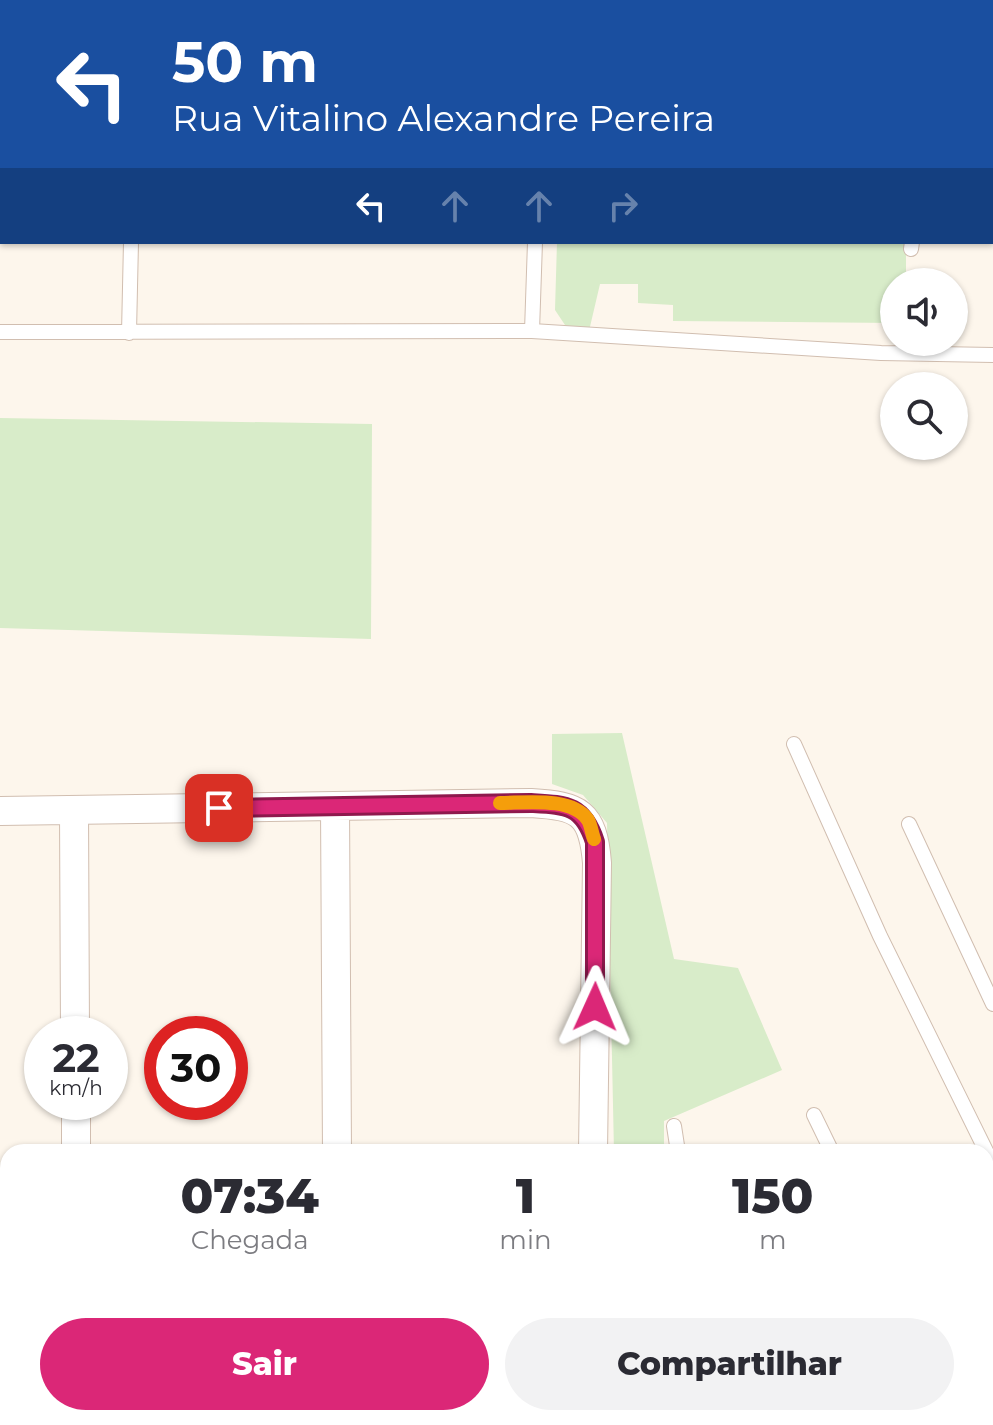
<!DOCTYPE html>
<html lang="pt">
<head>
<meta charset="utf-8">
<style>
	body { margin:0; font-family:Montserrat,sans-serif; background:#f2f2f3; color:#2b2b33; height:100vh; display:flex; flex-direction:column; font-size:30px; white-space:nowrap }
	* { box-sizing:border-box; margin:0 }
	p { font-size:26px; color:#7c7c81 }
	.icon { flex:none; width:44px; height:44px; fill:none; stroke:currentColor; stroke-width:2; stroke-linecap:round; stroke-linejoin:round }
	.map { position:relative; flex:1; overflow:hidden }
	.details { position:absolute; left:0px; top:1144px; width:994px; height:282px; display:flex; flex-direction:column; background:#fff; border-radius:24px 24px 0 0; box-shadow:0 2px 6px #0004 }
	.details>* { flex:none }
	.guide { position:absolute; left:0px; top:0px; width:994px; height:244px; box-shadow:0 2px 6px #0004; background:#1a4fa0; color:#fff; overflow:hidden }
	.controls { position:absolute; left:880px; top:268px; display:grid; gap:16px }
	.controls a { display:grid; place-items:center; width:88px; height:88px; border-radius:50%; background:#fff; box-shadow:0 2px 6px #0004; font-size:40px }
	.speed { position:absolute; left:24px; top:1016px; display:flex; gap:16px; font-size:40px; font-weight:700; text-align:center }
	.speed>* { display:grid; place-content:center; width:104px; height:104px; border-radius:50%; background:#fff; box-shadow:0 2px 6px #0004; line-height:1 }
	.speed small { font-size:20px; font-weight:400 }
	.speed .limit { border:12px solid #d22; background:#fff; color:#111 }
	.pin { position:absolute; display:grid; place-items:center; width:68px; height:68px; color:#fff; margin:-34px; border-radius:16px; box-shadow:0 4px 12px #0006 }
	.me { position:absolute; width:88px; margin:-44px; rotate:1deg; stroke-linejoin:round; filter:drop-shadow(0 0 6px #0008) }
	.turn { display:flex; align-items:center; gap:28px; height:168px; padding:0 40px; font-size:36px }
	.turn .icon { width:104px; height:104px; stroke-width:2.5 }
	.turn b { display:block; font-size:56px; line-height:68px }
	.lanes { display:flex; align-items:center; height:76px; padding:0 40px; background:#0003; justify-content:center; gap:40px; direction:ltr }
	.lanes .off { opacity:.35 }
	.eta { display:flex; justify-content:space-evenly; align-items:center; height:136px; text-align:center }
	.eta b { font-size:48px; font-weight:800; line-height:56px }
	.action { display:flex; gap:16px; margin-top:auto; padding:16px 40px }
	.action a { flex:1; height:92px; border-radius:48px; background:#db2777; color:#fff; font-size:32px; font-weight:800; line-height:92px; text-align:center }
	.action a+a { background:#f2f2f3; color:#2b2b33 }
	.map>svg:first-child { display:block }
	.green { fill:#d8ecc9 }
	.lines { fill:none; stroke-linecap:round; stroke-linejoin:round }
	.lane-casing { stroke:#d1beb0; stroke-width:16 }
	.street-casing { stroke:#d1beb0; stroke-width:30 }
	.secondary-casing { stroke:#d6c0b0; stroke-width:40 }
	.path { stroke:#d9b8a5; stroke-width:4; stroke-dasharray:2 6; stroke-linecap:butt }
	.lane { stroke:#fff; stroke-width:14 }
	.street { stroke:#fff; stroke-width:28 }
	.secondary { stroke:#fff; stroke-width:38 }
	.route-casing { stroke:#8e194d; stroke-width:20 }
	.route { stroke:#db2777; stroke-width:14 }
	.slow { stroke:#f59e0b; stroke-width:14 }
</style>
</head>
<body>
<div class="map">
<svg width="993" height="1425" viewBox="0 0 993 1425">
	<rect width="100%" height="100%" fill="#fdf6ec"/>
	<path class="green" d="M0 0H586L590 2H2V116Z
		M672 0H993V56L992 2Z
		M557 242H906V282H894V323L673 321V305L638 303V284H600L589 331 567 328 555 310Z
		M0 418 372 424 371 639 0 628Z
		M622 733 674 959 738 968 782 1070 664 1121V1152H614L607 823 583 795 552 784V734Z
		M218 1418H314L313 1425H218Z
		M405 1418H593L597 1425H393Z
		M605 1418H727L714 1425H607Z"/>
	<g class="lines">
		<defs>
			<path id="lane" d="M600 0 604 2
				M992 68H993
				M0 121H2
				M992 143H993
				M911 249 912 242
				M532 331 535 242
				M0 332 532 331 881 353 993 355
				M129 333 131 242
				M794 744 880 936 993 1165
				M909 824 993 1004
				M814 1115 832 1152
				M674 1126 678 1152
				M763 1418 767 1425"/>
			<path id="street" d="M335 806 337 1152
				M74 810 75 1034
				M0 811 531 803C579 806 593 812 597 863L593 1152
				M76 1102V1152
				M78 1418 79 1425
				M339 1418V1425
				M376 1425 387 1418"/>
			<path id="secondary" d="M986 1364 993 1361
				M838 1425 853 1418
				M880 1425 892 1418"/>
		</defs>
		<use href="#lane" class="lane-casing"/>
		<use href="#street" class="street-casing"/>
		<use href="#secondary" class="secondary-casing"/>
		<path class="path" d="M578 1418 582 1425"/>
		<use href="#lane" class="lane"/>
		<use href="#street" class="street"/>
		<use href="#secondary" class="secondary"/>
	</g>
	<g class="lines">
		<defs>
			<path id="route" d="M219 808 531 803C567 805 583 805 595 842V1007"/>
		</defs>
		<use href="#route" class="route-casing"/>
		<use href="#route" class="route"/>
		<path class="slow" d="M500 803C524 803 572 796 588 820 591 825 592 834 594 839"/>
	</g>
</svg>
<div class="controls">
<a><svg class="icon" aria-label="sound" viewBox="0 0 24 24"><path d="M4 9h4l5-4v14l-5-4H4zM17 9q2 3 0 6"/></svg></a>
<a><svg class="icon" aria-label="search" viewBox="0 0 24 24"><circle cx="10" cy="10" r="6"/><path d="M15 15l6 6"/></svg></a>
</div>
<div class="speed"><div>22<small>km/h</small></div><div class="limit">30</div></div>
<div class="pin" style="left:219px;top:808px;background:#d93025"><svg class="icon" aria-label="arrive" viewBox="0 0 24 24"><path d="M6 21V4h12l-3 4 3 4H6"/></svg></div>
<svg class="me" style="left:595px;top:1007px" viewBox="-20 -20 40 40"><path d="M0-17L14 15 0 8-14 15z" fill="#db2777" stroke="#fff" stroke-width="4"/></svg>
<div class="guide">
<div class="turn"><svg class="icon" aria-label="left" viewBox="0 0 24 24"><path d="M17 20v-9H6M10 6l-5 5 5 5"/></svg><div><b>50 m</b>Rua Vitalino Alexandre Pereira</div></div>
<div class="lanes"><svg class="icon" aria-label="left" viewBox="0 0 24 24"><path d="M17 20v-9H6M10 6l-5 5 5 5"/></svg><svg class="icon off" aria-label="ahead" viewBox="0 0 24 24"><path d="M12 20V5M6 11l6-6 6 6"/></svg><svg class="icon off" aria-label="ahead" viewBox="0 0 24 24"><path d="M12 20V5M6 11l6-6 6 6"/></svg><svg class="icon off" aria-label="right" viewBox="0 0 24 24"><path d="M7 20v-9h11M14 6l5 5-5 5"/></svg></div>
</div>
<section class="details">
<div class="eta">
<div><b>07:34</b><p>Chegada</p></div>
<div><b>1</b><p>min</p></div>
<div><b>150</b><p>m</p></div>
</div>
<div class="action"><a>Sair</a><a>Compartilhar</a></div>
</section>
</div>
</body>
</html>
